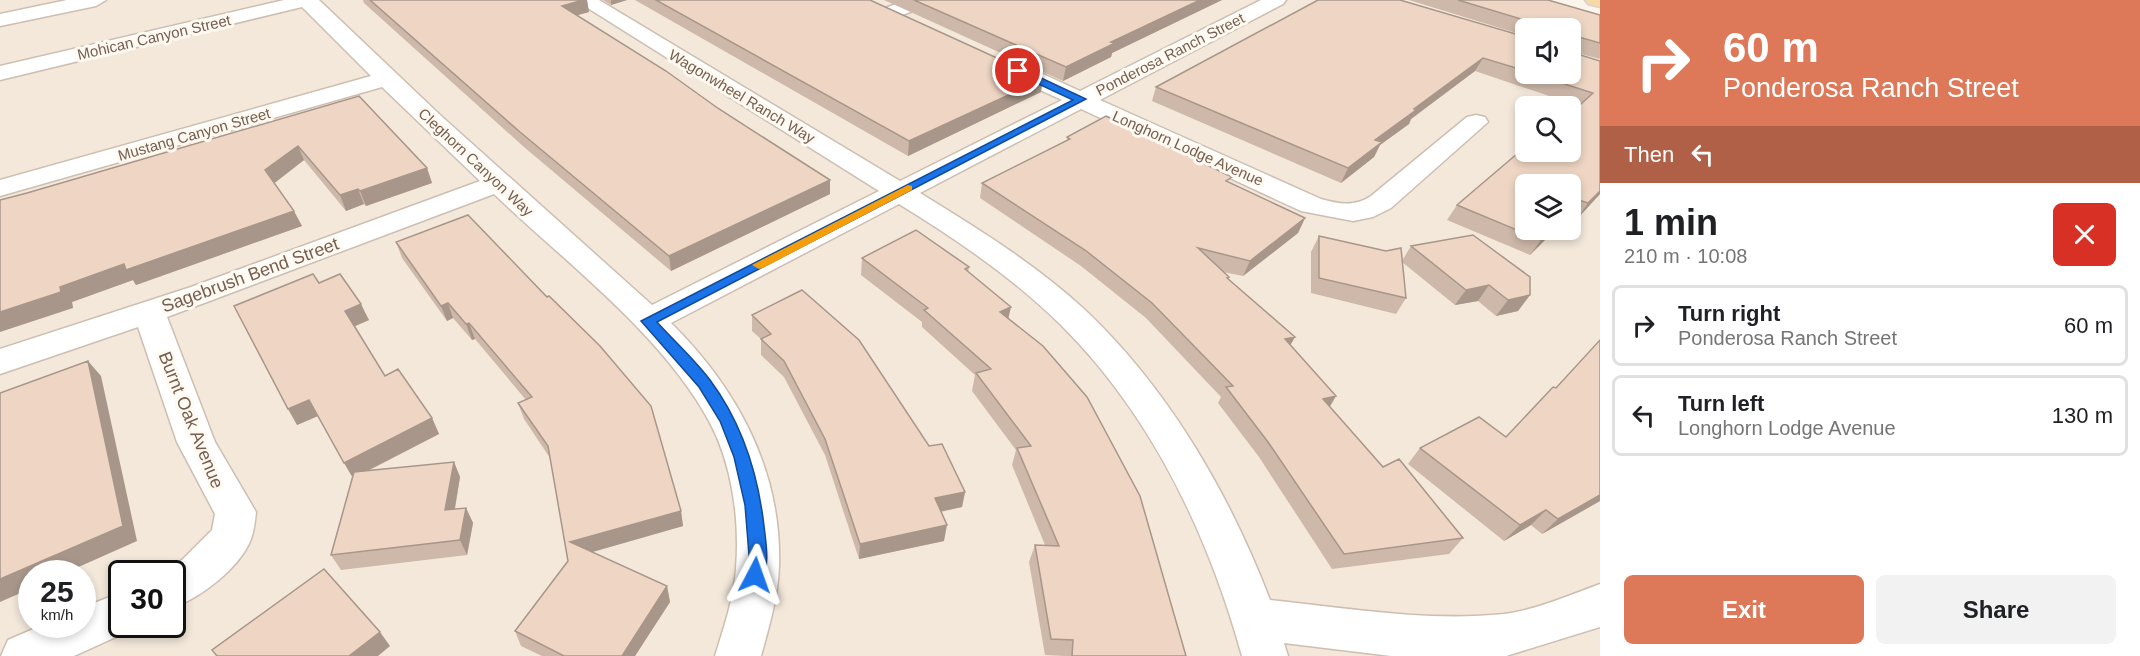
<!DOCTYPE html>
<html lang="en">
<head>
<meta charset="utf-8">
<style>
	body { margin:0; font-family:Arial,sans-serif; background:#f2f2f2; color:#202124; height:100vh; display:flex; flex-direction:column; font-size:22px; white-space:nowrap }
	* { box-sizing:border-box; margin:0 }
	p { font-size:20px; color:#757577 }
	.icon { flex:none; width:33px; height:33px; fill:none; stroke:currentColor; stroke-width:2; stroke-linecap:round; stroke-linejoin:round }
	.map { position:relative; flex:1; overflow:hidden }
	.details { display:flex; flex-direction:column; background:#fff; width:540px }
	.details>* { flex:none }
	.top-card { background:#dd7959; color:#fff; overflow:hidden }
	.tools { position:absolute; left:1515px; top:18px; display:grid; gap:12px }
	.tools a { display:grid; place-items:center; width:66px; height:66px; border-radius:9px; background:#fff; box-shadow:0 3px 9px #0003; font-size:30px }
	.speed { position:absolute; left:18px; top:560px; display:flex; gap:12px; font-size:30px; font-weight:700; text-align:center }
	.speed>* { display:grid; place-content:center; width:78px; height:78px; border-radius:50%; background:#fff; box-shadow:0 3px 9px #0003; line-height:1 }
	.speed small { font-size:15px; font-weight:400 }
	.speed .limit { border:3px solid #111; border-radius:9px; background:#fff; color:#111 }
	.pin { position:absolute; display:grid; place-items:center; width:51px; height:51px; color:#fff; margin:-26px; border:3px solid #fff; border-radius:50%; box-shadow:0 2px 6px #0007 }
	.me { position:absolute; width:66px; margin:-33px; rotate:4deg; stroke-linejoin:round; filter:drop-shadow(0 0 4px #0008) }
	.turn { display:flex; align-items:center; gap:21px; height:126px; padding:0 24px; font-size:27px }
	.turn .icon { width:78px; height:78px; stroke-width:2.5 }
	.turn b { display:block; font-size:42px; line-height:51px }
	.then { display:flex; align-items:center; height:57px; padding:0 24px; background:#0003; gap:12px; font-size:22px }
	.round { display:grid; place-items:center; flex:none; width:63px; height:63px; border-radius:9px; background:#f2f2f2 }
	.overview { display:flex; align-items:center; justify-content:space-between; height:102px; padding:0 24px }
	h1 { font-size:36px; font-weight:700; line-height:45px }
	.cta { display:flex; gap:12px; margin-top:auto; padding:12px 24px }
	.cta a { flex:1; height:69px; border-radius:9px; background:#dd7959; color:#fff; font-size:24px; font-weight:700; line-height:69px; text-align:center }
	.cta a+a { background:#f2f2f2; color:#202124 }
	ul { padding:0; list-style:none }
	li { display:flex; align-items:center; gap:18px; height:81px; margin:0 12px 9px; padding:0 12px; border:3px solid #e0e0e0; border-radius:9px }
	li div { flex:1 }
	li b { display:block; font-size:22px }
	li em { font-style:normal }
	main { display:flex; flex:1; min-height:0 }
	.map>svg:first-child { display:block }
	.residential { fill:#f3e8da; fill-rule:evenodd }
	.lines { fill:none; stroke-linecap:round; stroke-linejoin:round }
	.minor-casing { stroke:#cdbeb1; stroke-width:3 }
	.major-casing { stroke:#d9d2ce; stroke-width:3 }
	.minor { fill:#fff; fill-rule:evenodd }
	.major { fill:#f5daa8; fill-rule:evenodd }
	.wall { fill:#ceb8a9 }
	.shaded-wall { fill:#a79689 }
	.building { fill:#efd6c4; stroke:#a79689; stroke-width:1.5 }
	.route { fill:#1a73e8; stroke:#114b97; stroke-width:1.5 }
	.slow { fill:#f59e0b }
	.labels { text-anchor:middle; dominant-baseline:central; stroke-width:6; stroke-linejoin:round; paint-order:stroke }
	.far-street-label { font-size:15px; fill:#765e4f; stroke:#fef9f1 }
	.street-label { font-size:18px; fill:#765e4f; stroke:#fef9f1 }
</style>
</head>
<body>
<main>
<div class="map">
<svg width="1600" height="656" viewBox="0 0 1600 656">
	<rect width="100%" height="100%" fill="#fcf5eb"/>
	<path class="residential" d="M0 0H1530L1600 20V656H0ZM1526 28H1570V74H1526ZM1526 106H1570V152H1526ZM1526 184H1570V230H1526ZM32 573H82V624H32ZM122 573H172V624H122Z"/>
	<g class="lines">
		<defs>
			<path id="minor" d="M67 0H106L96 6 0 26V14Z
				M284 0H319L439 114 652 305 879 191 575 0H599L900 181 1062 100 994 69 991 64 994 59H1010L1080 91 1261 0H1286L1283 4 1100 100 1321 199C1339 204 1355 207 1371 196L1467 117 1476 115 1485 117 1488 122 1391 208 1373 217 1353 221 1301 211 1081 109 920 193C977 228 1035 264 1084 309 1168 388 1229 493 1270 600 1347 608 1426 622 1504 614 1536 610 1570 595 1600 584V627L1506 656H1391L1284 643 1288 656H1242C1208 534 1151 414 1060 324 1012 277 956 239 899 204L671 323C737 388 782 471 779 566 778 597 769 627 761 656H715C724 627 734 598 736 568 740 520 732 463 709 421 662 334 565 262 494 194L167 317 215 442 256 512C255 521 254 531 251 539 240 568 200 598 172 608V573H160L182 560 212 530 215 514 177 442 138 327 0 374V349L191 287 480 181 382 87 0 196V180L371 76 302 7 0 80V66Z
				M906 0H934L931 4 897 17H883L880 13 883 9Z
				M122 592V624H139L138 627 74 656H1L8 640 45 624H82V608Z"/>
			<path id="major" d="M1585 0H1600V7L1588 4Z"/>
		</defs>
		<use href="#minor" class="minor-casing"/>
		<use href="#major" class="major-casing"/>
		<use href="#minor" class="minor"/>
		<use href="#major" class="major"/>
	</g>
	<path class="wall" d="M363 0H587L589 12 576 15 830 194 671 271 524 147 364 3Z
		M603 0H627L611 5Z
		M635 0H870L1041 92 908 156Z
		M884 0H1222L1112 53 1111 57 1063 81Z
		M1409 0H1548L1600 15V59L1577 53V54L1600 61V194L1577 219 1570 216V184L1555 230 1530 255 1447 220 1457 205 1526 155 1579 106 1475 71 1411 119 1409 124 1380 145 1374 157 1341 183 1152 101 1156 87 1526 37V74H1570V28H1526V36Z
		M359 96 427 168 432 183 366 206 364 204 346 211 304 160 274 183 302 226 136 285 133 280 72 302 73 308 27 193Z
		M1067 137 1230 183 1305 218 1298 233 1243 276 1223 272 1229 277 1228 279 1290 345 1336 396 1330 407 1383 467 1463 538 1449 554 1332 569 1259 457 1218 403 1221 397 1146 318 1081 266 980 198 982 183 1067 140Z
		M1319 236 1402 261 1411 246 1530 295 1518 311 1496 316 1478 301 1455 305 1402 262 1406 298 1396 314 1311 293V252Z
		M396 242 681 511 683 526 592 552 667 586 670 602 635 656H542L521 646 515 631 568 561 550 458 524 419 518 403 526 400 475 339 472 340 453 318 447 321 402 258Z
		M862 258 969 267 968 273 1009 318 1186 656H1066L1045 655 1029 562 1035 545H1045L1012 465 1016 450 972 391 975 375 922 327V322L861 275Z
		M319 283 369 320 355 326 385 376 432 418 439 434 368 471 454 462 460 477 455 509 466 508 473 523 467 555 341 570 331 555 353 478 318 416 297 425Z
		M752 315 929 446 965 492 962 507 941 512 944 541 859 559 825 455 784 377 761 355V339L752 331Z
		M1600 340V501L1542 534 1531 525 1504 541 1408 464 1420 448 1506 437 1556 388Z"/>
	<path class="shaded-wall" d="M583 0H587L589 12 564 19 562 6Z
		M611 0H627L611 5Z
		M1200 0H1222L1112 53 1111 57 1063 81 1066 67 1111 42Z
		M1483 58 1475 71 1411 119 1409 124 1380 145 1374 157 1341 183 1348 168 1375 140 1414 109Z
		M1043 79 1041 92 908 156 909 141Z
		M298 146 304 160 272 185 265 170Z
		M427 168 432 183 366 206 360 191Z
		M830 180V194L671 271 669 256Z
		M358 189 364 204 346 211 340 195Z
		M1600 191V194L1577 219 1588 203Z
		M294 211 302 226 136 285 133 280 72 302 73 308 0 332V312L60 287 124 264Z
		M1305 218 1298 233 1243 276 1250 261Z
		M1551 230H1555L1530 255 1541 240Z
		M1489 285 1478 301 1455 305 1466 290Z
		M1530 295 1518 311 1496 316 1508 300Z
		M448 303 453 318 447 321 441 306Z
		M361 304 369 320 353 327 345 311Z
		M1011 307 1007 324 1000 312Z
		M469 323 475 339 472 340 466 324Z
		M1295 337 1286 353 1285 339Z
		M88 361 101 376 137 541 65 573H32V588L0 602V579Z
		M1336 396 1326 412 1323 399Z
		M309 400 318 416 297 425 288 409Z
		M432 418 439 434 353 478 344 463Z
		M454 462 460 477 452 525 445 510Z
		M965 492 962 507 933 513 935 498Z
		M1600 495V501L1542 534 1558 519Z
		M466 508 473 523 467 555 460 540Z
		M1546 510 1531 525 1504 541 1520 525Z
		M681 511 683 526 575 557 570 542Z
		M947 525 944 541 859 559 860 544Z
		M667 586 670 602 635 656H622Z
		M380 632 390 646 378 656H349Z"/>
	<path class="building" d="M370 0H583L562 6 666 71 719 109 830 180 669 256 520 132Z
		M656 0H870L1043 79 909 141Z
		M914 0H1200L1111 42 1115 43 1066 67Z
		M1318 0H1400L1526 37V71L1483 58 1414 109 1416 110 1375 140 1382 142 1348 168 1156 87Z
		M1458 0H1548L1600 15V43L1579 37 1576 40 1577 54 1600 61V191L1588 203 1579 200 1570 209V184H1526V230H1551L1541 240 1457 205 1518 153 1526 155 1530 152H1570V114L1593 93 1533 74H1570V28H1535L1534 23Z
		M359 96 427 168 360 191 358 189 340 195 298 146 265 170 294 211 126 270 124 264 60 287 61 292 0 312V200L27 193Z
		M1106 116 1232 177 1226 181 1305 218 1250 261 1198 248 1229 277 1227 278 1295 337 1285 339 1336 396 1323 399 1383 467 1399 459 1463 538 1344 554 1268 442 1226 387 1233 386 1152 303 1085 250 982 183 1070 139 1067 137Z
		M468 215 547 297 549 296 600 346 651 406 681 511 570 542 667 586 622 656H564L515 631 568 561 548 446 518 403 532 397 469 323 466 324 448 303 441 306 396 242Z
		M916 230 969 267 965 269 1011 307 1000 312 1043 346 1087 397 1140 496 1186 656H1072L1073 640 1051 639 1035 545 1059 546 1017 448 1031 446 976 373 991 369 924 310 928 308 862 258Z
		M1473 235 1530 277V295L1508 300 1489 285 1466 290 1411 246Z
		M1319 236 1386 251 1401 248 1406 298 1319 278Z
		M313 274 319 283 340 274 361 304 345 311 385 376 398 369 432 418 344 463 309 400 288 409 234 306Z
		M802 290 859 340 929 446 942 444 965 492 935 498 947 525 860 544 825 439 784 361 761 339 771 334 752 315Z
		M1600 340V495L1558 519 1546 510 1520 525 1420 448 1479 417 1506 437 1553 387 1556 388Z
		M88 361 123 526 0 579V393Z
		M454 462 445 510 466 508 460 540 331 555 354 472Z
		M324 569 380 632 349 656H217L212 650Z"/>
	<path class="route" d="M1015 69H1022L1086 99 657 322C674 341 695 360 710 380 742 423 758 474 764 526 766 544 770 564 762 581L755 583 749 581 746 575 749 555 745 505 734 457 720 421 699 387 641 321 1073 100 1015 73Z"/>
	<path class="slow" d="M908 185 912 186V190L763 268 759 269 752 265Z"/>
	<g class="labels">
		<g class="far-street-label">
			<text transform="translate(154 37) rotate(-13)">Mohican Canyon Street</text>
			<text transform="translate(1170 54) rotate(-27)">Ponderosa Ranch Street</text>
			<text transform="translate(742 96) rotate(31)">Wagonwheel Ranch Way</text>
			<text transform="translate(194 134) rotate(-16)">Mustang Canyon Street</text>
			<text transform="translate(1188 148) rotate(24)">Longhorn Lodge Avenue</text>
			<text transform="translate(476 162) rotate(43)">Cleghorn Canyon Way</text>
		</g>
		<g class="street-label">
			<text transform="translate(250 275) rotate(-20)">Sagebrush Bend Street</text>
			<text transform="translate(191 420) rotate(68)">Burnt Oak Avenue</text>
		</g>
	</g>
</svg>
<div class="tools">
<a><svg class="icon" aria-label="sound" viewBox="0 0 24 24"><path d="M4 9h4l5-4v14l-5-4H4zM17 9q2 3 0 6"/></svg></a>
<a><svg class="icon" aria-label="search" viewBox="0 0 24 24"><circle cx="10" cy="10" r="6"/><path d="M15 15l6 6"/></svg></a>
<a><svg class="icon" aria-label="layers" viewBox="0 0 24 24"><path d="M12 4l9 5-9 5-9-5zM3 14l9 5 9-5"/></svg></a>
</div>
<div class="speed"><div>25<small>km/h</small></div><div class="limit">30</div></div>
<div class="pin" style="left:1018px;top:71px;background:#d93025"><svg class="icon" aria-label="arrive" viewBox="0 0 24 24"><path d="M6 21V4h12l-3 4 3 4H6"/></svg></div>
<svg class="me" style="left:755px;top:575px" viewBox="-20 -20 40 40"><path d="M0-17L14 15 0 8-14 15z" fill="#1a73e8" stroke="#fff" stroke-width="4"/></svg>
</div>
<section class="details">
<div class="top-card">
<div class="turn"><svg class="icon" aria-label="right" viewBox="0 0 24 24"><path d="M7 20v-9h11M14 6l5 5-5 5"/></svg><div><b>60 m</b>Ponderosa Ranch Street</div></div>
<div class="then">Then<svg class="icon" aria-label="left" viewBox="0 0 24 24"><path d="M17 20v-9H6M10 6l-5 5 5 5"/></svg></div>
</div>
<div class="overview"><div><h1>1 min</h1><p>210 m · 10:08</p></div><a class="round" style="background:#d93025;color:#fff"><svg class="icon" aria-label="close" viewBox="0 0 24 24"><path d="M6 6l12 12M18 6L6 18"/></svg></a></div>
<ul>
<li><svg class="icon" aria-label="right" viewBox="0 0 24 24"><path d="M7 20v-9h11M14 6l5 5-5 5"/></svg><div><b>Turn right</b><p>Ponderosa Ranch Street</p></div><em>60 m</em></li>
<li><svg class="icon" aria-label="left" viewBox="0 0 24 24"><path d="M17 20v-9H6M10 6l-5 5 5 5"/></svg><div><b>Turn left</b><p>Longhorn Lodge Avenue</p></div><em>130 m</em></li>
</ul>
<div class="cta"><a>Exit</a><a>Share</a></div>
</section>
</main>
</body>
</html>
